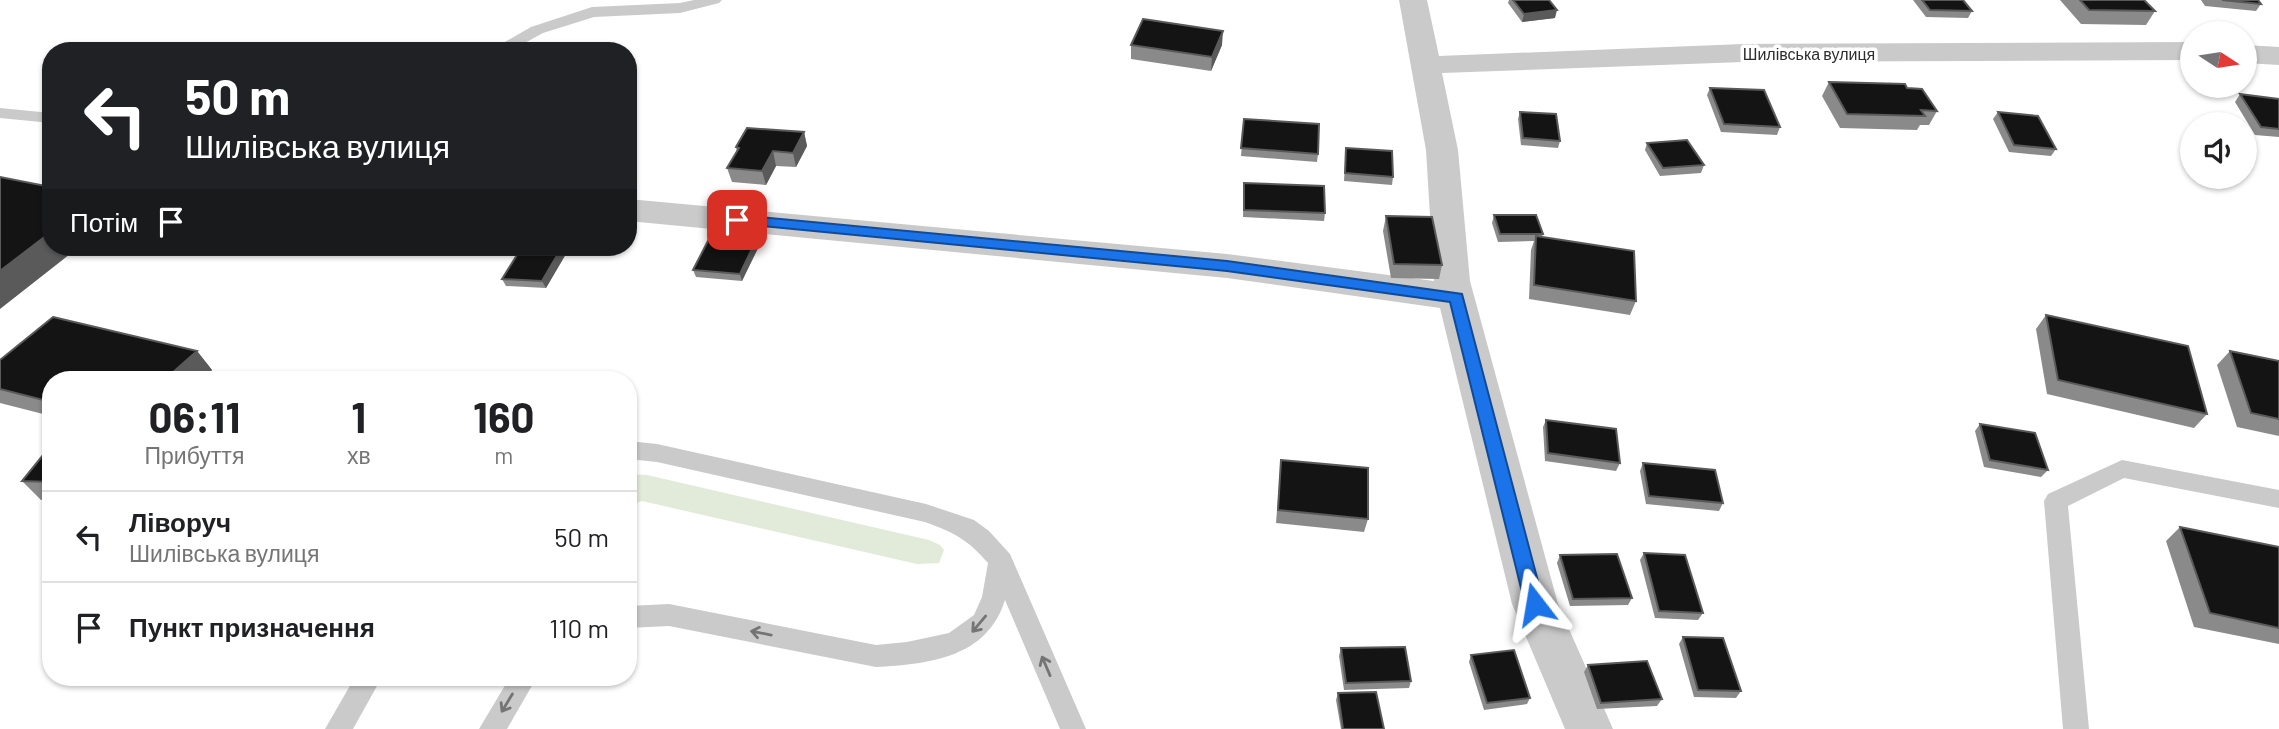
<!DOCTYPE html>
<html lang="uk">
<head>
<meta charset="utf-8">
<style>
	body { margin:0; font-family:Barlow,sans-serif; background:#f6f6f6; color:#202124; height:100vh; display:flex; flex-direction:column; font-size:26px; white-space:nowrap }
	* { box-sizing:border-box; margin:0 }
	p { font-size:23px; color:#757577 }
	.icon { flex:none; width:38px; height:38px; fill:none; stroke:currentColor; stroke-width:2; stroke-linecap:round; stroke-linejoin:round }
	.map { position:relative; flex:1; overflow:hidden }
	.drawer { position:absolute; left:42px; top:371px; width:595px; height:315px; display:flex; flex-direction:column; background:#fff; border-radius:28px; box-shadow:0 2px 5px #0004 }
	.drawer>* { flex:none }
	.guide { position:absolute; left:42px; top:42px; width:595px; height:214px; border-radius:28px; box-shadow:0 2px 5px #0004; background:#202124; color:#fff; overflow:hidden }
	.needle { width:46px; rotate:102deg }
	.tools { position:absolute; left:2180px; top:21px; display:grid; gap:14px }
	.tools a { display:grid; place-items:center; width:77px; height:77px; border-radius:50%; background:#fff; box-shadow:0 2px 5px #0004; font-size:35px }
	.pin { position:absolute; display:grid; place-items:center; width:60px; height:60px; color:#fff; margin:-30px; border-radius:14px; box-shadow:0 4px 10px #0006 }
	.me { position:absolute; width:77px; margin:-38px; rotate:346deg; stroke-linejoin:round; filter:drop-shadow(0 0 5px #0008) }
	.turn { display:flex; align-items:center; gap:24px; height:147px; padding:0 28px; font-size:32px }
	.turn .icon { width:91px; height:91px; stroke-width:2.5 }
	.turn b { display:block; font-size:49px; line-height:60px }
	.then { display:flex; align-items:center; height:66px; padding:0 28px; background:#0003; gap:14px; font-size:26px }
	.eta { display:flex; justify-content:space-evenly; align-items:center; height:119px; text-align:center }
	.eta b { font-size:42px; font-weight:700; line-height:49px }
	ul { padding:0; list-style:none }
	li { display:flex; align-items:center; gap:21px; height:91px; padding:0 28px; border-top:2px solid #e0e0e0 }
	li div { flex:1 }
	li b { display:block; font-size:26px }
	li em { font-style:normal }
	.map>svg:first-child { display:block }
	.green { fill:#e2ebda }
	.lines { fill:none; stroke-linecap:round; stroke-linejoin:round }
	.lane { fill:#cacaca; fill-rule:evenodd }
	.street { fill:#cacaca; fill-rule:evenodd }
	.wall { fill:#8a8a8a }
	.shaded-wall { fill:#5a5a5a }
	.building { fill:#141414; stroke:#5a5a5a; stroke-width:2 }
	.oneway { stroke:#747474 }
	.route { fill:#1a73e8; stroke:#114b97; stroke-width:2 }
	.labels { text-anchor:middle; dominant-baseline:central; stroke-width:7; stroke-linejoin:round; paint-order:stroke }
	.far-street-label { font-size:16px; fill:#2d2d2d; stroke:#fff }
</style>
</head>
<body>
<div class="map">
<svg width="2279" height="729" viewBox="0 0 2279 729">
	<rect width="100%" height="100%" fill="#fff"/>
	<path class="green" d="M628 474 647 475 929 540 940 545 944 550 939 563 917 564 642 501 628 506Z"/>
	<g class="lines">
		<path class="lane" d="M694 0H722L719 3 680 13 594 17 543 33 510 51H489L531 27 592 7 680 3Z
			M0 108 51 113V123L0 118Z
			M628 441 657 444 926 504 974 520 989 531 1010 554 1086 729H1060L1005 600C987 658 929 664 876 667L669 626 628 628V606L669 604 876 645 907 642 949 633 974 615 982 597 988 563C967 539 955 533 925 522L657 462 628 459Z
			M2122 460 2279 490V508L2124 478 2068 506 2089 729H2063L2044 501 2048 494Z
			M355 677H382L353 729H325Z
			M510 677H537L507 729H479Z"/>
		<path class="street" d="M1399 0H1427L1439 56 1743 44 2193 42V60L1743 62 1442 73 1458 150 1470 281 1558 604 1613 729H1565L1512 604 1440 308 1227 278 628 221V199L1227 254 1434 281 1426 150Z
			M2245 45 2279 47V65L2245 63Z"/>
	</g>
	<path class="wall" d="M1509 0H1549L1555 18 1522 22 1508 3Z
		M1913 0H1963L1972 11 1968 18 1926 17Z
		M2060 0H2144L2155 11 2146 25 2081 24Z
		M2201 0H2258L2261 4 2256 11 2205 6Z
		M1131 45H1222L1211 71 1131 59Z
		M1829 82 1907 88 1937 111 1929 125H1920L1917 130 1840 128 1822 96Z
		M1710 88 1780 127 1777 135 1721 132 1707 95Z
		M2240 94 2279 99V137L2255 135 2235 102Z
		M1520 112 1560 141 1558 148 1521 145 1518 119Z
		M1998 112 2056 149 2051 156 2009 152 1993 119Z
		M1244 119 1318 154 1317 162 1241 156Z
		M804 132 807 146 796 167 776 166 766 185 732 182 727 168 737 152 736 147Z
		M1647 143 1704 165 1701 173 1660 176 1645 150Z
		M1346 148 1393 177 1392 185 1344 181Z
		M1244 183 1325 213 1324 221 1243 217Z
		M1494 215 1543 234 1542 237 1636 301 1630 315 1529 299 1531 250 1534 241 1498 242 1492 223Z
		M1386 216 1442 265 1439 279 1391 278 1383 231Z
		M757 238 759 246 742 281 696 277 693 270Z
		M570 247 546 288 506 286 502 279Z
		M2046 315 2207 414 2194 428 2047 394 2036 329Z
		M197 351 212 370 202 380H51V416L0 403V360Z
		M2230 351 2279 361V436L2237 427 2217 365Z
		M1546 420 1620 463 1616 471 1545 461 1543 427Z
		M1980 424 2048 470 2041 477 1984 467 1975 431Z
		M51 445V500H41L22 481Z
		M1281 460 1368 519 1364 532 1276 523Z
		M1643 463 1723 503 1719 511 1646 504 1640 471Z
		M2180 527 2279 547V644L2194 627 2166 541Z
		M1644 553 1703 613 1698 620 1655 618 1640 560Z
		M1560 555 1632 598 1628 605 1570 606 1557 563Z
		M1683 637 1741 691 1736 698 1694 697 1679 644Z
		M1341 648 1411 681 1409 688 1344 690 1339 656Z
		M1471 655 1530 698 1527 704 1484 710 1469 662Z
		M1588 665 1662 699 1657 706 1597 709 1584 672Z
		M1338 693 1384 729H1341L1336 700Z"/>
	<path class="shaded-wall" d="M1557 10 1555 18 1522 22 1524 14Z
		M1223 31 1222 45 1211 71 1212 57Z
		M633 127 636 135 628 147V135Z
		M804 132 807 146 796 167 793 153Z
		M773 151 776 166 766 185 762 171Z
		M51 232V247H79L0 309V271Z
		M757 238 759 246 742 281 740 274Z
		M562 247H570L546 288 542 281Z
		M197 351 212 370 202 380H167L170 375Z"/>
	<path class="building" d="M1513 0H1549L1557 10 1524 14Z
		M1922 0H1963L1972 11 1930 10Z
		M2080 0H2144L2155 11 2089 10Z
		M2222 0H2258L2261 4Z
		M1143 19 1223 31 1212 57 1131 45Z
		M1829 82 1905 84 1907 88 1922 89 1937 111 1921 110 1925 116 1847 114Z
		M1710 88 1764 90 1780 127 1724 124Z
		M2240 94 2279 99V129L2261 127Z
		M1520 112 1556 114 1560 141 1523 138Z
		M1998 112 2038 116 2056 149 2014 145Z
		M1244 119 1319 124 1318 154 1241 148Z
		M628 127H633L628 135Z
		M747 128 804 132 793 153 773 151 762 171 727 168 739 148 736 147Z
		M1687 140 1704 165 1663 168 1647 143Z
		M1346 148 1392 151 1393 177 1345 173Z
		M0 177 51 187V232L0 271Z
		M1244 183 1324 186 1325 213 1244 210Z
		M1494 215H1536L1543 234H1500Z
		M1386 216 1432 217 1442 265 1394 264Z
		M711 235 757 238 740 274 693 270Z
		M1536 236 1634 251 1636 301 1534 285Z
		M522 247H562L542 281 502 279Z
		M2046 315 2188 346 2207 414 2058 380Z
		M53 317 197 351 170 375 167 380H51V402L0 389V360Z
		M2230 351 2279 361V419L2251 413Z
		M1546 420 1616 429 1620 463 1548 453Z
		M1980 424 2035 433 2048 470 1990 460Z
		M51 445V482L22 481Z
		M1281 460 1368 468V519L1278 510Z
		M1643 463 1715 470 1723 503 1649 496Z
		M2180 527 2279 547V628L2210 613Z
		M1644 553 1685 555 1703 613 1659 611Z
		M1617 554 1632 598 1573 599 1560 555Z
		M1683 637 1723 638 1741 691 1698 690Z
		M1405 647 1411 681 1346 683 1341 648Z
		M1514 650 1530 698 1487 703 1471 655Z
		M1647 661 1662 699 1601 703 1588 665Z
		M1376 692 1384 729H1343L1338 693Z"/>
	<defs><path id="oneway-shaft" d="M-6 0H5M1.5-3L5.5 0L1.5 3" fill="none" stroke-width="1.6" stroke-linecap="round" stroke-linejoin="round" transform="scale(1.75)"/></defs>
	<g class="oneway">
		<use href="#oneway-shaft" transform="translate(979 624) rotate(130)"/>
		<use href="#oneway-shaft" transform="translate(761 633) rotate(-169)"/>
		<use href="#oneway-shaft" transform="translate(1046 666) rotate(-113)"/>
		<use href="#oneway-shaft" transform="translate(507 703) rotate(121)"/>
	</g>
	<path class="route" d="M737 215 1227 261 1462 294 1544 604 1541 609 1535 612 1528 609 1525 604 1450 302 1227 271 732 223 730 220Z"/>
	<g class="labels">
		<g class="far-street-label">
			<text x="1809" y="53">Шилівська вулиця</text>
		</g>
	</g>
</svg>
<div class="tools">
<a><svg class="needle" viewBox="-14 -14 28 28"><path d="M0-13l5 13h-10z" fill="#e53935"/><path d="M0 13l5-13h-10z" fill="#757577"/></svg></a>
<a><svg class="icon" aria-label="sound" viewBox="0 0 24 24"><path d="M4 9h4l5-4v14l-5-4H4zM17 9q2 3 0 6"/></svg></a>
</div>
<div class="pin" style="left:737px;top:220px;background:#d93025"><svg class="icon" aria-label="arrive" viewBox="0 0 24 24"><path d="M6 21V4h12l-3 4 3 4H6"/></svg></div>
<svg class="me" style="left:1535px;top:604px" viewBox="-20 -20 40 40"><path d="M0-17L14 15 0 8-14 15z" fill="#1a73e8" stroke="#fff" stroke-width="4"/></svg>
<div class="guide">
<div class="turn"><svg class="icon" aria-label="left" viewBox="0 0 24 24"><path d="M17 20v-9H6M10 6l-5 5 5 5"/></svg><div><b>50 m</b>Шилівська вулиця</div></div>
<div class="then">Потім<svg class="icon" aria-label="arrive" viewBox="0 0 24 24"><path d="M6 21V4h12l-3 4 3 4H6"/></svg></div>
</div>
<section class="drawer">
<div class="eta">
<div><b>06:11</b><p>Прибуття</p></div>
<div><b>1</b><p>хв</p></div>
<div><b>160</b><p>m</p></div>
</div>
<ul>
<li><svg class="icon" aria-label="left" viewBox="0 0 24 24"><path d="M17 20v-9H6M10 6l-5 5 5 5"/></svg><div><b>Ліворуч</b><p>Шилівська вулиця</p></div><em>50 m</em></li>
<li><svg class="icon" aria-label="arrive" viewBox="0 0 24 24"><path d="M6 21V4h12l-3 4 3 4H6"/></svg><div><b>Пункт призначення</b></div><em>110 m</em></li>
</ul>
</section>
</div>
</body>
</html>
